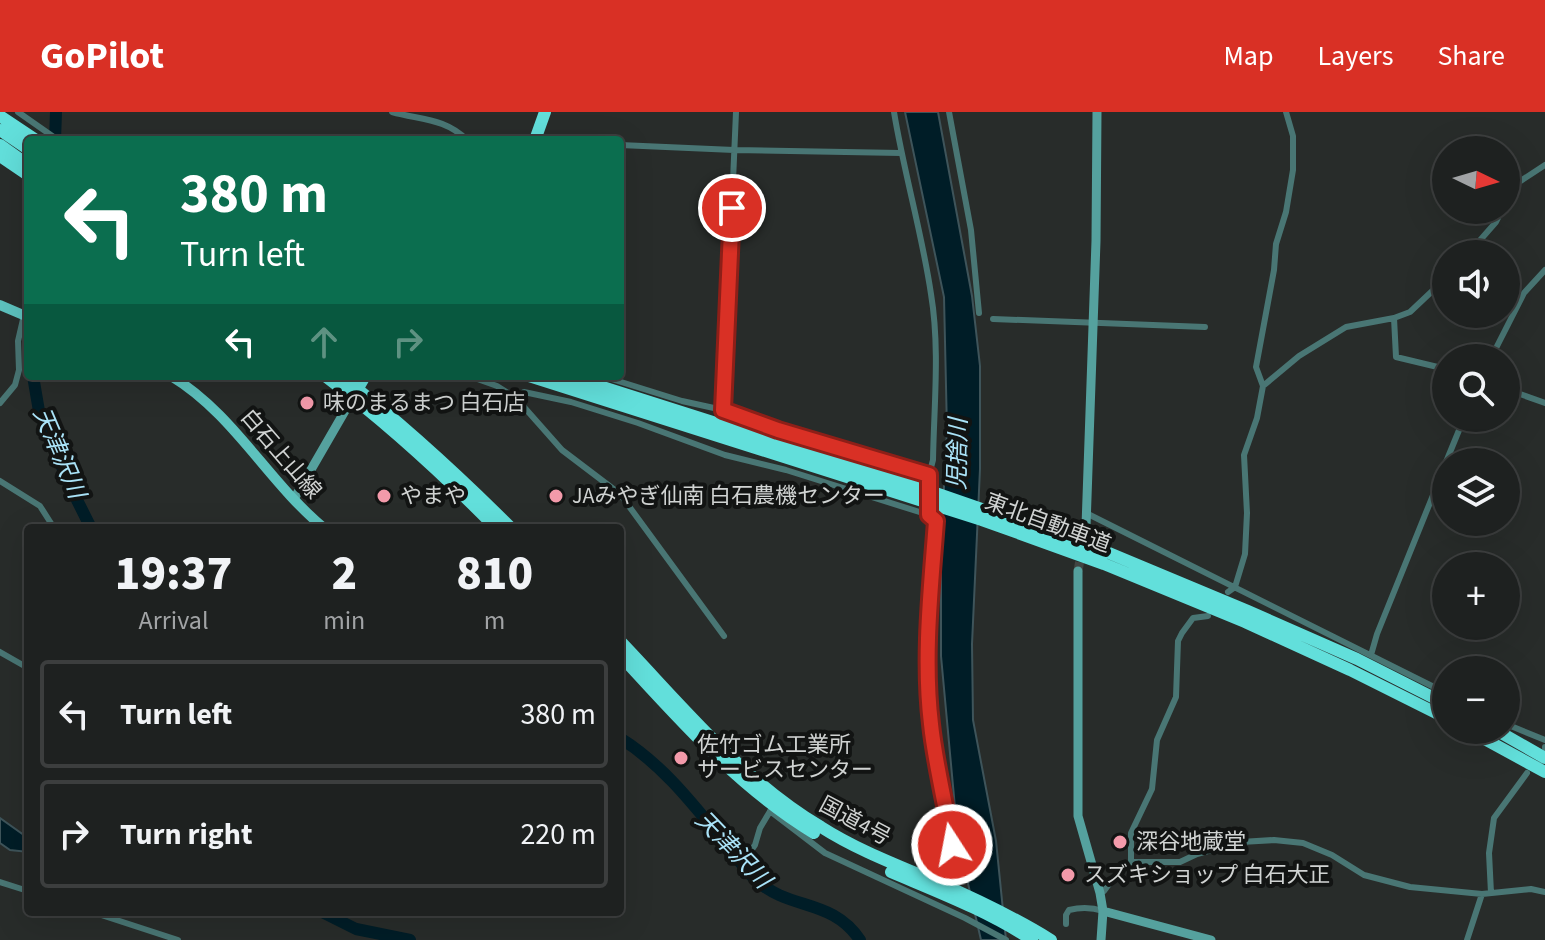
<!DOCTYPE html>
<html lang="en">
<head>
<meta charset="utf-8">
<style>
	body { margin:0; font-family:"Source Sans 3","Noto Sans JP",sans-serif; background:#262929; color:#f1f3f6; height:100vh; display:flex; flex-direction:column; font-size:30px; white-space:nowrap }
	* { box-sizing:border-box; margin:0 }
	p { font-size:26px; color:#a1a3a5 }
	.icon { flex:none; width:44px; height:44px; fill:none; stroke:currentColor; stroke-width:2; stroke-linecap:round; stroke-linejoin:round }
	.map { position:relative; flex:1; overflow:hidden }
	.panel { position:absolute; left:24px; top:412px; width:600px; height:392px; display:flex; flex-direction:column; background:#1e2120; border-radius:8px; box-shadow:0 8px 32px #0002,0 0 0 2px #3c3e3e }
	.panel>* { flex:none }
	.hud { position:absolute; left:24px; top:24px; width:600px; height:244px; border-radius:8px; box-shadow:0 8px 32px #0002,0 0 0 2px #3c3e3e; background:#0b6e4f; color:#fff; overflow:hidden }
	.needle { width:52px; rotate:95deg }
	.buttons { position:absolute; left:1432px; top:24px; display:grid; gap:16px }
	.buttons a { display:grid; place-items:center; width:88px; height:88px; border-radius:50%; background:#1e2120; box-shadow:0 8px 32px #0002,0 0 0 2px #3c3e3e; font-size:40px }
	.pin { position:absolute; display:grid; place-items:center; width:68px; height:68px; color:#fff; margin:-34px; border:4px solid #fff; border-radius:50%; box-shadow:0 2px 8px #0007 }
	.me { position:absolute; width:88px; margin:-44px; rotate:349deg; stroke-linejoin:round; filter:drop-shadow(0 0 6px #0008) }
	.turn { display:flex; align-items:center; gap:28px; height:168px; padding:0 24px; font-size:36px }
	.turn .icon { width:104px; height:104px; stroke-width:2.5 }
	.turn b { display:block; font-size:56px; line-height:68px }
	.lanes { display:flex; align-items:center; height:76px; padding:0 24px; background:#0003; justify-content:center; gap:40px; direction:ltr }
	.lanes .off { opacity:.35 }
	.eta { display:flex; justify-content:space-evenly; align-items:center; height:136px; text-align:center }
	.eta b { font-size:48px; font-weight:800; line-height:56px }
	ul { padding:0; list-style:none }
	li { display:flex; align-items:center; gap:24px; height:108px; margin:0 16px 12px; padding:0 8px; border:4px solid #3c3e3e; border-radius:8px }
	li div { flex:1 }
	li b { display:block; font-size:30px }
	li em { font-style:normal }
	header { display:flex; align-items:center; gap:48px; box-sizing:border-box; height:112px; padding:0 40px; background:#d93025; color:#fff }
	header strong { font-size:38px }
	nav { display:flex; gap:44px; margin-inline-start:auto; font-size:28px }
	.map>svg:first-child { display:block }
	.water { fill:#001d27; stroke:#3e545a; stroke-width:2 }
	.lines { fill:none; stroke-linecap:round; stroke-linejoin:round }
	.river { stroke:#001d27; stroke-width:12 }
	.secondary-tunnel { stroke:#414543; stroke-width:9; stroke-dasharray:9 4.5; stroke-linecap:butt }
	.street { stroke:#497674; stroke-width:6 }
	.secondary { stroke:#55a19e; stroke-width:9 }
	.primary { stroke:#5dc2be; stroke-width:10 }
	.highway { stroke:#62dfdb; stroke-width:12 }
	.route-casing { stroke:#8d1f18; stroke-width:20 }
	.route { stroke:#d93025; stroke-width:14 }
	.poi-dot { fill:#f39aaa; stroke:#121413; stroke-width:3 }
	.labels { text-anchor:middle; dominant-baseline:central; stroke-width:8; stroke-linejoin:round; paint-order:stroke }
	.poi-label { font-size:22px; fill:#d0d3d2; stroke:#121413; text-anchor:start }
	.street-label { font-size:22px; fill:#d0d3d2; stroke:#121413 }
	.water-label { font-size:24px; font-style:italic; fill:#aae3f8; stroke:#121413 }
</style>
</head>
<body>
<header>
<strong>GoPilot</strong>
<nav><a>Map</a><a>Layers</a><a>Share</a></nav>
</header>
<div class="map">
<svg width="1545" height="828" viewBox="0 0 1545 828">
	<rect width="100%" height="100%" fill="#282c2a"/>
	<path class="water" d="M905 0H938L972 184 980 254V357L972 532 973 608 996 729 1006 828H981L958 728 941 544V429L947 319 944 185Z
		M0 706 28 726V740L10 738 0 731Z"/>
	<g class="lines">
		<path class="river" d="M55 28 56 0
			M33 264 39 299 69 372 91 416
			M620 626C662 652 693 692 724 730 735 742 744 757 756 768 790 799 832 786 860 828
			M322 800 356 817 410 828"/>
		<path class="secondary-tunnel" d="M1078 459 1086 414"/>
		<path class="street" d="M18 0 58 28
			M392 0C421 8 445 6 467 28
			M894 0C904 61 922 121 931 182 940 236 934 293 933 348L929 363V380
			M949 0 971 118 979 201
			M620 33 734 38 901 41
			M1506 91 1516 72 1545 53
			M1468 142 1496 110 1502 98
			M1394 206 1396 245 1446 257
			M993 207 1205 215
			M1491 246 1524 181 1545 158
			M469 264 497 274 516 286 562 338 620 382 724 524
			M602 264 682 289 723 298 778 318 929 363
			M1263 274 1299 244 1346 215 1394 206 1410 200 1446 166
			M1506 277 1545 291
			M516 286 524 280 571 290 638 311 725 343 786 358 929 403 936 409C931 475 924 544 931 610 935 657 947 703 955 749L953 757 940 761 935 769
			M0 291 15 273 19 258 18 229 24 203
			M723 298 736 0
			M1446 350 1464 306
			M0 369 40 394 54 416
			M1086 401 1446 581
			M1228 480 1235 475 1245 442 1247 401 1244 343 1257 306 1263 274 1256 255 1274 158 1276 132 1286 100 1293 58V24L1286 0
			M0 540 28 556
			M1371 543 1377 522 1446 351
			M1506 612 1545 628
			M1545 636V635
			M770 699 825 741 965 806 1006 828
			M748 743 755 733 760 716 772 696
			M1131 750V721L1152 677 1157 628 1176 585 1178 529 1182 521 1193 506 1208 504
			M0 770 28 779
			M1100 781 1104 779 1118 760 1131 750H1180L1197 742 1241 730 1274 728 1303 731 1332 743 1364 763 1410 775 1482 782 1531 777 1545 780
			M1491 781 1489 741 1494 706 1527 661
			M92 800 178 828
			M1066 812V803L1069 798C1081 795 1091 795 1103 799
			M1467 828 1482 782"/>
		<path class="secondary" d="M294 387 353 285
			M1086 414 1096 129 1097 0
			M1078 459V704L1100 781 1103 799 1101 828
			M1103 799 1211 828"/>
		<path class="primary" d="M0 193 28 205
			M171 264C234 302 268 370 324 416"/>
		<path class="highway" d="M0 4 36 28
			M0 18 28 37
			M535 28 545 0
			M0 33 28 53
			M0 44 28 63
			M325 264C386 310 442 361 496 416
			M341 264C401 311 457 362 511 416
			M529 264 982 408 1104 452 1245 510 1350 558 1446 606
			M568 264 921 376 1109 441 1248 499 1357 547 1446 592
			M354 283 365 264
			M620 529C683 595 742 668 821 715 857 738 897 753 937 770 976 787 1014 805 1051 828
			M620 543C679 607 738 675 814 721
			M1468 618 1545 660
			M1496 618 1545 646
			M891 760C938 780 988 799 1032 828"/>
	</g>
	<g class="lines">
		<defs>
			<path id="route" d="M732 96 723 298 778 318 929 363V403L936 409C931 476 923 545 931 612 935 652 946 692 952 733"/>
		</defs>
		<use href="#route" class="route-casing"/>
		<use href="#route" class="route"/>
	</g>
	<g class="poi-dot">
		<circle cx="307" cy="291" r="8"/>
		<circle cx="384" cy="384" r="8"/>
		<circle cx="556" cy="384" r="8"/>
		<circle cx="681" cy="646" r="8"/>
		<circle cx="1120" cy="730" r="8"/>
		<circle cx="1068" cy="763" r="8"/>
	</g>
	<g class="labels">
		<g class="poi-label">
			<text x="323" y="291">味のまるまつ 白石店</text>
			<text x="400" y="384">やまや</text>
			<text x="572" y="384">JAみやぎ仙南 白石農機センター</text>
			<text x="697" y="633">佐竹ゴム工業所<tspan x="697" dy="25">サービスセンター</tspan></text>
			<text x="1136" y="730">深谷地蔵堂</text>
			<text x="1084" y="763">スズキショップ 白石大正</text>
		</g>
		<g class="street-label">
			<text transform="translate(281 342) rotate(49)">白石上山線</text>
			<text transform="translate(1048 411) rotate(20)">東北自動車道</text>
			<text transform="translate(855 709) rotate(28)">国道4号</text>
		</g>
		<g class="water-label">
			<text transform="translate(59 341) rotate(67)">天津沢川</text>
			<text transform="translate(958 342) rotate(-89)">児捨川</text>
			<text transform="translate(733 738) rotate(46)">天津沢川</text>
		</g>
	</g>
</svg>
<div class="buttons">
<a><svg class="needle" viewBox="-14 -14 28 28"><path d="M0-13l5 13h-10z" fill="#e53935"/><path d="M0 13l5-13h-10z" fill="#a1a3a5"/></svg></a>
<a><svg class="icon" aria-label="sound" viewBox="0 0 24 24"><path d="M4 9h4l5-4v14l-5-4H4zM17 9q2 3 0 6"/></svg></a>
<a><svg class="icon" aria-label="search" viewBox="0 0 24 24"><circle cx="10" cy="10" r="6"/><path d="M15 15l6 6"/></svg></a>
<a><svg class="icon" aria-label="layers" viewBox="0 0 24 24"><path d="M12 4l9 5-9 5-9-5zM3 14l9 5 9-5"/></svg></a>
<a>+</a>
<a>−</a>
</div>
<div class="pin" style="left:732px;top:96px;background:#d93025"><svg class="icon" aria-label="arrive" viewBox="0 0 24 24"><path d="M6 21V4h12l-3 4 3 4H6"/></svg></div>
<svg class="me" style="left:952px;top:733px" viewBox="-20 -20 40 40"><circle r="17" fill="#d93025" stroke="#fff" stroke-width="3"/><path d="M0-11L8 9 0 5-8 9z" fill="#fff"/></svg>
<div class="hud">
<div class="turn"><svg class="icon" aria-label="left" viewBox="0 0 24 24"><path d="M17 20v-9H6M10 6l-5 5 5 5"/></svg><div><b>380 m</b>Turn left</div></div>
<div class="lanes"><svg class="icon" aria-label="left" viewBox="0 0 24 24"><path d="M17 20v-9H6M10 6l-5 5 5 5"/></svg><svg class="icon off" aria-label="ahead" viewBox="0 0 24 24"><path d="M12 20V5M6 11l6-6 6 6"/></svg><svg class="icon off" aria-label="right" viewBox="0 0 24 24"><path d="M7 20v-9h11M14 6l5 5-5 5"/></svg></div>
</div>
<section class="panel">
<div class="eta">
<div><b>19:37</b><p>Arrival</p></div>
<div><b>2</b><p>min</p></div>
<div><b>810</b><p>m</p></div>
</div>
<ul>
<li><svg class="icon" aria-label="left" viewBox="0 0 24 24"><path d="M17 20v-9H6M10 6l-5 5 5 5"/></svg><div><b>Turn left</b></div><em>380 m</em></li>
<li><svg class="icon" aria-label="right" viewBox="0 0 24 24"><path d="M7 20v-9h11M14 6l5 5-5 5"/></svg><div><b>Turn right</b></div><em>220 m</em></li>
</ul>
</section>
</div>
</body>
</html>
